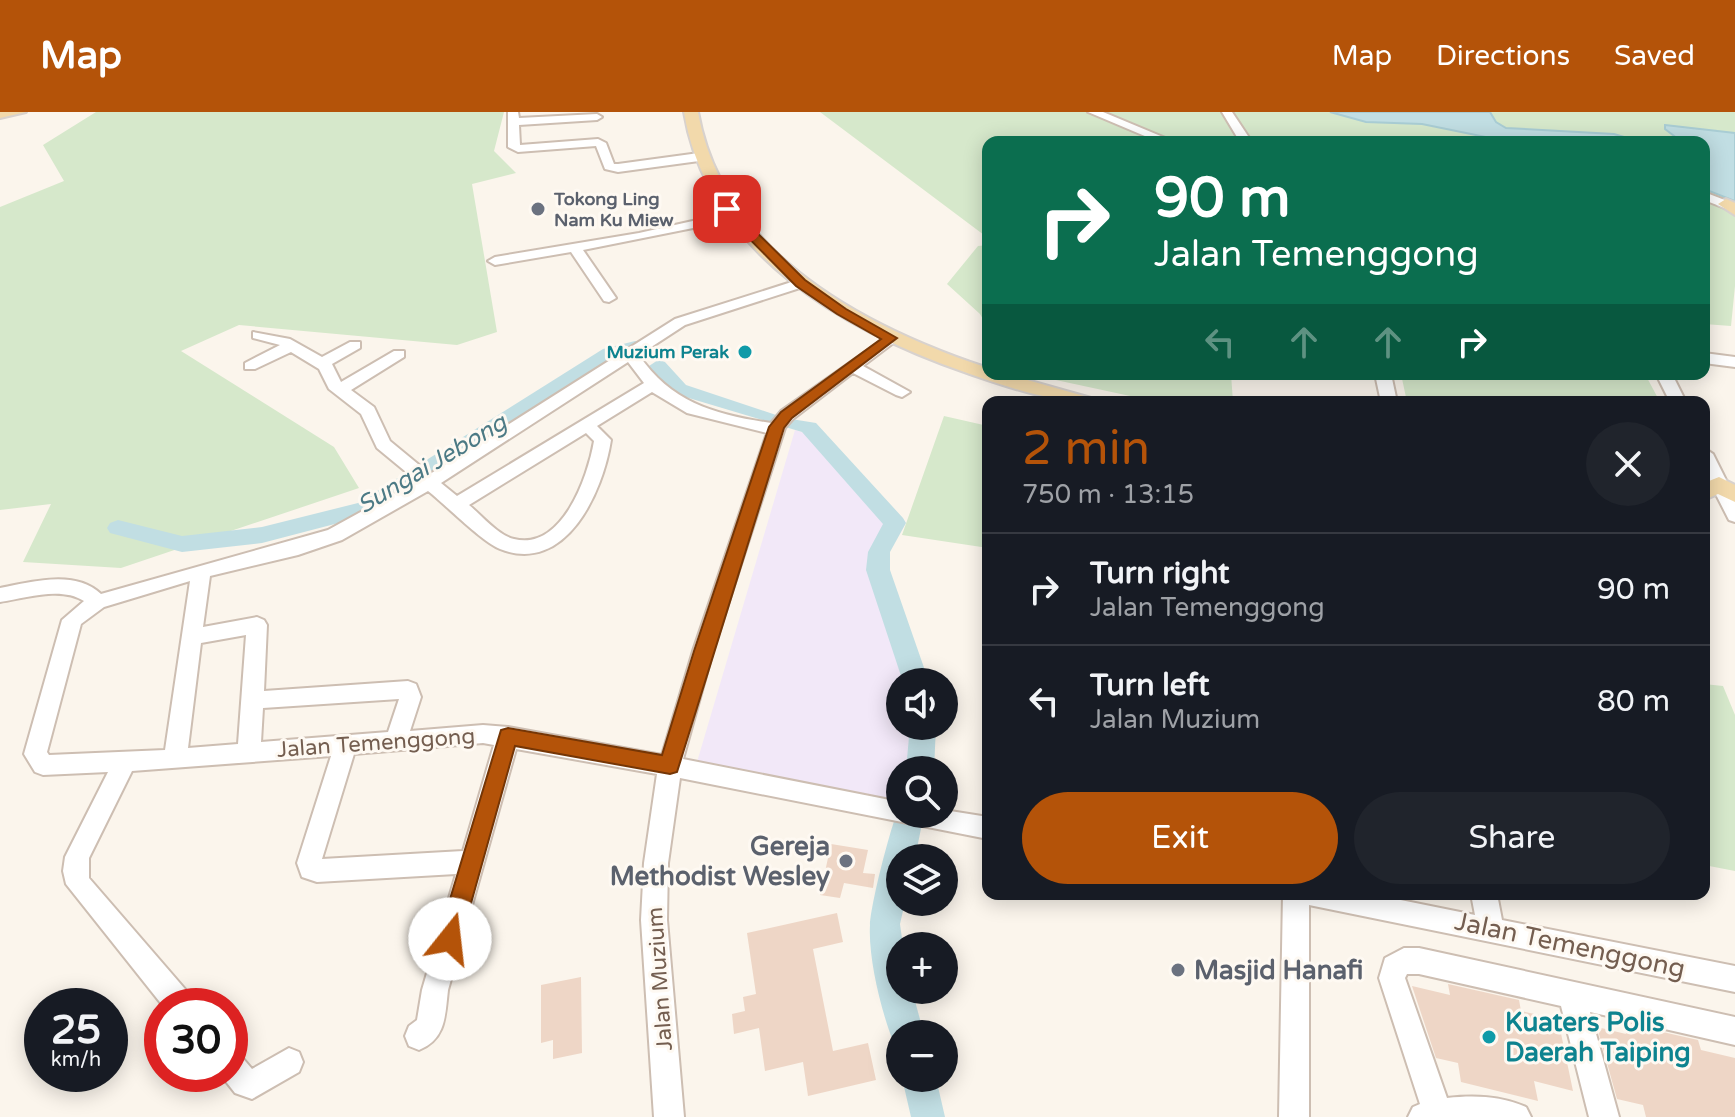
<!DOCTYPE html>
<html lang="en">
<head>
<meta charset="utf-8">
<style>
	body { margin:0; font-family:"Varela Round",sans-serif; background:#20242c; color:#f1f3f6; height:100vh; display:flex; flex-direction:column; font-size:30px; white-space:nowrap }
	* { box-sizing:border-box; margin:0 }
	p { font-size:26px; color:#9ea1a6 }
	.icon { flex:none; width:44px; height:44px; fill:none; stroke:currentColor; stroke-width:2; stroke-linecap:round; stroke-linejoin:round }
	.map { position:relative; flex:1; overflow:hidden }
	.panel { position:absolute; left:982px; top:284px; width:728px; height:504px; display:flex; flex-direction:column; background:#171b24; border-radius:16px; box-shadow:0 4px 20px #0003 }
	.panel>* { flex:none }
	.hud { position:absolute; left:982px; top:24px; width:728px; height:244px; border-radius:16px; box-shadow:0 4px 20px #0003; background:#0b6e4f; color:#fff; overflow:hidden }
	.tools { position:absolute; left:886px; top:556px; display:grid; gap:16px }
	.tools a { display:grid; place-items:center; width:72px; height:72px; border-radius:50%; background:#171b24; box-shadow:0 4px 20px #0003; font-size:40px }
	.speed { position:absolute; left:24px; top:876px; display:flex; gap:16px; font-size:40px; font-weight:700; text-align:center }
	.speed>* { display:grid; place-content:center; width:104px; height:104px; border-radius:50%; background:#171b24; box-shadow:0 4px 20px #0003; line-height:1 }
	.speed small { font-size:20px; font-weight:400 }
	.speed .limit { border:12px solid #d22; background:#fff; color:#111 }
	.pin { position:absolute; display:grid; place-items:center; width:68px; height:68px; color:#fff; margin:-34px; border-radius:16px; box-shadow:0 4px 12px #0006 }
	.me { position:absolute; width:88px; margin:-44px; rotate:16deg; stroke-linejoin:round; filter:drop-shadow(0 0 6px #0008) }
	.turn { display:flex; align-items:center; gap:28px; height:168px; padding:0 40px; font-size:36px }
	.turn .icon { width:104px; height:104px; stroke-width:2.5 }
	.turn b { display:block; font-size:56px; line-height:68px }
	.lanes { display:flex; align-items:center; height:76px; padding:0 40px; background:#0003; justify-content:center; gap:40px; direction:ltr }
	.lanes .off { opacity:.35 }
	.round { display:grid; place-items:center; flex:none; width:84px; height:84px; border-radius:42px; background:#20242c }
	.headline { display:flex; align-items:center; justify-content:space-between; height:136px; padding:0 40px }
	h1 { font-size:48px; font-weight:600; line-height:60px; color:#b45309 }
	.button { display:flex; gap:16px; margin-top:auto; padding:16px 40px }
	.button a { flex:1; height:92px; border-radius:48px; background:#b45309; color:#fff; font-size:32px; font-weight:600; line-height:92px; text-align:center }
	.button a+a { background:#20242c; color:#f1f3f6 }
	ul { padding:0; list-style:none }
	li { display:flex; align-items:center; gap:24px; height:112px; padding:0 40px; border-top:2px solid #363941 }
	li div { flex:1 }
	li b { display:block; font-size:30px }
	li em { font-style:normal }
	header { display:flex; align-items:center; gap:48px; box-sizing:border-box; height:112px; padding:0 40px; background:#b45309; color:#fff }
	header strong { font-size:38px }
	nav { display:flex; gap:44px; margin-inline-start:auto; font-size:28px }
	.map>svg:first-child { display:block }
	.education { fill:#f2e8f8 }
	.green { fill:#d6e8cb }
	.water { fill:#c1dee3; stroke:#a9cdd4; stroke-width:2 }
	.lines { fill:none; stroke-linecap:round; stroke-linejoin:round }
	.river { fill:#c1dee3; fill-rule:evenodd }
	.building { fill:#eed6c6 }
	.minor-casing { stroke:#cdbeb2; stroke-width:4 }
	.major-casing { stroke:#d8d2ce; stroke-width:4 }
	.minor { fill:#fff; fill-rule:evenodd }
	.major { fill:#f2d9ab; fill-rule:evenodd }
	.route { fill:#b45309; stroke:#753606; stroke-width:2 }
	.worship-dot { fill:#6b7280; stroke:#fef9f2; stroke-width:3 }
	.culture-dot { fill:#0f9aa8; stroke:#fef9f2; stroke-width:3 }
	.labels { text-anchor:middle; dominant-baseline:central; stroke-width:6; stroke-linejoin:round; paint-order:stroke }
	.far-worship-label { font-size:18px; font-weight:bold; fill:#5b616d; stroke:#fef9f2; text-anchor:start }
	.far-culture-label { font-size:18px; font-weight:bold; fill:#0d838f; stroke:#fef9f2; text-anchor:end }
	.street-label { font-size:22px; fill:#745e50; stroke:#fef9f2 }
	.water-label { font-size:24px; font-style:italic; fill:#4c7a85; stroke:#fef9f2 }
	.near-worship-label { font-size:26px; font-weight:bold; fill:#5b616d; stroke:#fef9f2; text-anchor:end }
	.near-street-label { font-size:26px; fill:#745e50; stroke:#fef9f2 }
	.near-culture-label { font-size:26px; font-weight:bold; fill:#0d838f; stroke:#fef9f2; text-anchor:start }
</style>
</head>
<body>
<header>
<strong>Map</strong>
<nav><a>Map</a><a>Directions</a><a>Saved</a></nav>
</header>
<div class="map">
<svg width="1735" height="1005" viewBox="0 0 1735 1005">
	<rect width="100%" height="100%" fill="#fbf5ec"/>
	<path class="education" d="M795 318 814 324 895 411 879 440 890 501 916 570H900V614H921L918 658H900V690L697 650Z"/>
	<path class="green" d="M96 0H504L494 39 516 61 472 72 497 220 457 233 239 213 181 239 334 335 359 376 121 456 23 450 51 392 0 398V95L64 69 43 33Z
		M820 0H1735V174L1731 214 1704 212V30H988V126Z
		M988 133V216L980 202 947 172 978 134Z
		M1028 262H1231L1233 290H1158Z
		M1401 262H1645L1660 290H1407Z
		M944 304 988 314V436L902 423Z
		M1704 572 1723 574 1735 603V759L1704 753Z"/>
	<path class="water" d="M1330 0H1490L1496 10 1506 16 1614 22 1641 30H1510L1422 12 1366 10Z
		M1665 13 1735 21V89L1704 77V30H1682L1665 17Z"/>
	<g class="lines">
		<path class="river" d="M635 229 641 230 644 234 641 238 615 245 373 402 262 431 182 440 110 421 107 416 110 411 118 408 182 424 262 415 358 391 603 237Z
			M658 248 665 250 686 273 785 306 816 311 903 406 906 411 890 440V458L929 570H903L866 458 868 440 883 412 802 320 672 281 649 254Z
			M910 614H936L934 658H906Z
			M900 693V702H924L915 746H900V790H905L900 812 903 834H900V878H912L924 922H900V936L895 934C882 903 868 847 870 813 871 791 891 713 900 693Z
			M902 966H936L945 1005H911Z"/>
	</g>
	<path class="building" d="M831 732 868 738 863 761 875 762 873 776 844 771 840 786 820 783Z
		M837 801 843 830 813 837 833 939 868 931 876 968 808 984 803 950 765 959 759 916 734 922 732 902 745 899 743 885 756 882 747 821Z
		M581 865 582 941 553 947V928L541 931V873Z
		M1448 872 1519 888 1521 899 1558 907 1573 979 1534 969 1538 989 1461 970 1458 951 1436 946 1412 874 1450 883Z
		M1623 911 1698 928 1701 938 1735 946V1005H1646L1643 993 1617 987 1597 915 1626 922Z"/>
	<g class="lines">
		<defs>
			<path id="minor" d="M508 0H518L519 6 597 2 602 5 597 8 519 13 520 33 598 27 606 31 614 52H618L699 41 705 45 699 49 618 60 605 57 596 34 518 40 508 35Z
				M1088 0H1103L1175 30H1159Z
				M1222 0H1232L1252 30H1240Z
				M1704 80 1735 92V100L1704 88Z
				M733 100 739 104 738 107 583 138 616 186 609 190 604 189 571 140 495 153 488 149 495 145 639 121Z
				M801 167 806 168V174L685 213 639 243C671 291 717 303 771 311L781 299 891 222 896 223V229L863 254 910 280 902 285 896 283 853 261 793 307 785 316 713 539 683 647 900 690V702H944V698L988 705V727L680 666 668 751 667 808 684 1005H654L641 808 644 751 657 662 516 637 448 878C445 904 446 927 419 938L409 934 405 924 409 914 417 908 422 878 456 762 317 770 302 765 297 751 331 644 132 659 89 746V766L191 884 195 894H163L66 772 63 759 65 745 108 660 43 663 35 660 24 642 62 508 84 489C61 474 26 486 0 490V476C31 470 75 457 101 482L328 418 417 369 377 336 361 302 329 277 319 257 291 240 255 257H245V251L280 233 253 226V220L290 227 322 245 350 230H360V236L332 252 341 270 394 239H404V245L351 278 374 295 390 329 430 362 675 207ZM628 250 644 271 457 384 441 371ZM652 280 687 301 767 321 693 539 662 643 508 615 483 613 410 619 421 585 416 572 408 569 264 579 267 513 264 508 257 505 203 515 210 464 298 443 342 428 428 379C446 393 481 429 500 437 566 463 603 380 611 328L597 314ZM586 321 594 329C588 365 562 439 514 427 499 424 481 403 469 393ZM190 469 165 638 49 643 47 640 81 512 104 495ZM246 523 238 632 188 636 201 531ZM399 587 388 620 261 630 263 596ZM483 631 494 633 463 739 322 747 354 642Z
				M1704 241 1735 245V255L1704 251Z
				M1375 262H1391L1397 290H1381Z
				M1656 262H1672L1686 290H1670Z
				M1704 336 1713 342 1735 386V410L1729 408 1704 359Z
				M1283 782H1371L1475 803 1471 782H1497L1502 808 1735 854V880L1309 793V1005H1279Z
				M1404 836H1419L1735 905V933L1590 900 1619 1005H1589L1561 894 1419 862H1407L1405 866 1447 986C1475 983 1500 984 1526 995L1531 1005H1408L1413 995 1420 992 1379 866 1385 846Z
				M289 936 299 940 303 950 299 960 252 987 235 981 220 962H230V939L240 943 252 957Z"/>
			<path id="major" d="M0 0H26L0 6Z
				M684 0H698C723 141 864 215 988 256V262H1006L1091 286 1094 290C1050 290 1011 276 970 262 846 220 707 141 684 0Z
				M1726 87 1735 91V103L1718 92Z
				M1719 365 1735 373V390L1718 382 1704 388V371Z"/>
		</defs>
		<use href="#minor" class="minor-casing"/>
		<use href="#major" class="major-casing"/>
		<use href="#minor" class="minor"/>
		<use href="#major" class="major"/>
	</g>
	<path class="route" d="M723 95H731L805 168 846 197 897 226 792 306 784 316 677 660 670 662 515 634 461 827 458 835 450 838 441 835 438 827 501 618 508 616 662 643 694 539 769 315 781 300 881 227 837 202 796 174 723 100Z"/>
	<g class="worship-dot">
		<circle cx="538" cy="97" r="8"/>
		<circle cx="846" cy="749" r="8"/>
		<circle cx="1178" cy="858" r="8"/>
	</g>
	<g class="culture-dot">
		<circle cx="745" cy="240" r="8"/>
		<circle cx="1489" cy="925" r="8"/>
	</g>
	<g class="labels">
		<g class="far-worship-label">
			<text x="554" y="87">Tokong Ling<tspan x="554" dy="21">Nam Ku Miew</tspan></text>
		</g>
		<g class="far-culture-label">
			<text x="729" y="240">Muzium Perak</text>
		</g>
		<g class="street-label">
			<text transform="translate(376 631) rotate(-4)">Jalan Temenggong</text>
			<text transform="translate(660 867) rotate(-94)">Jalan Muzium</text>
		</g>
		<g class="water-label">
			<text transform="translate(432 352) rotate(-31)">Sungai Jebong</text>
		</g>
		<g class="near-worship-label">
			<text x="830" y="734">Gereja<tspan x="830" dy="30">Methodist Wesley</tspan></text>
			<text x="1194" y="858" text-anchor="start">Masjid Hanafi</text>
		</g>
		<g class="near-street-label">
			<text transform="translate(1570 833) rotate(12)">Jalan Temenggong</text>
		</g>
		<g class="near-culture-label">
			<text x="1505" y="910">Kuaters Polis<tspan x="1505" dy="30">Daerah Taiping</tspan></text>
		</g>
	</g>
</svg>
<div class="tools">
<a><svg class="icon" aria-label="sound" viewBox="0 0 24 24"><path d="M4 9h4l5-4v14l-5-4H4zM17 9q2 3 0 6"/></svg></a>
<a><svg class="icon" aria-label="search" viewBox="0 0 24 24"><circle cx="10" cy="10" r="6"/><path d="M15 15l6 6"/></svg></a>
<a><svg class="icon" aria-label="layers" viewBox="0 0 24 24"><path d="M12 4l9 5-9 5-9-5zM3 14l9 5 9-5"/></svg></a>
<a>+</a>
<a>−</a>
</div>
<div class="speed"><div>25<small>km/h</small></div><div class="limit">30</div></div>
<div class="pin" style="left:727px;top:97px;background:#d93025"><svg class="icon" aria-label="arrive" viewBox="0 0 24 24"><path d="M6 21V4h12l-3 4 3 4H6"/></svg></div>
<svg class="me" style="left:450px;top:827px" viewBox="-20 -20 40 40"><circle r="19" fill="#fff"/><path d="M0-13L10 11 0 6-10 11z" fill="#b45309"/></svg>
<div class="hud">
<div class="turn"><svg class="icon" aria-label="right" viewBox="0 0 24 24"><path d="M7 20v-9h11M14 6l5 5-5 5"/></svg><div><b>90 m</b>Jalan Temenggong</div></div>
<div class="lanes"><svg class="icon off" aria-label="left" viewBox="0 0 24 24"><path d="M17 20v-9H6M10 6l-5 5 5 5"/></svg><svg class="icon off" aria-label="ahead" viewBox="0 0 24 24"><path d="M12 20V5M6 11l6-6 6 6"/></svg><svg class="icon off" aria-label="ahead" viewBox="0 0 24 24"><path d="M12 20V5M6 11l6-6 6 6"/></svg><svg class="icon" aria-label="right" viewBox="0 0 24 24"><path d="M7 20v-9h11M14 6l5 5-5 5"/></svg></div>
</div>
<section class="panel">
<div class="headline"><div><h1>2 min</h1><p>750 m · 13:15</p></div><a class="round"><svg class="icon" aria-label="close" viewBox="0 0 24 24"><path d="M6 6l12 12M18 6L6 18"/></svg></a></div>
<ul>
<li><svg class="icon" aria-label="right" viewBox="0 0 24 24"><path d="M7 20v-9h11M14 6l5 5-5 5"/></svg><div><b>Turn right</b><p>Jalan Temenggong</p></div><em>90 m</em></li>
<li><svg class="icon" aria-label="left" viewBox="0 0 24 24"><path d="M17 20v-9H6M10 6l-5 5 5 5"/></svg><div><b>Turn left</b><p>Jalan Muzium</p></div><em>80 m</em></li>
</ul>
<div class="button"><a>Exit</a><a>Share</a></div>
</section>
</div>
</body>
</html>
